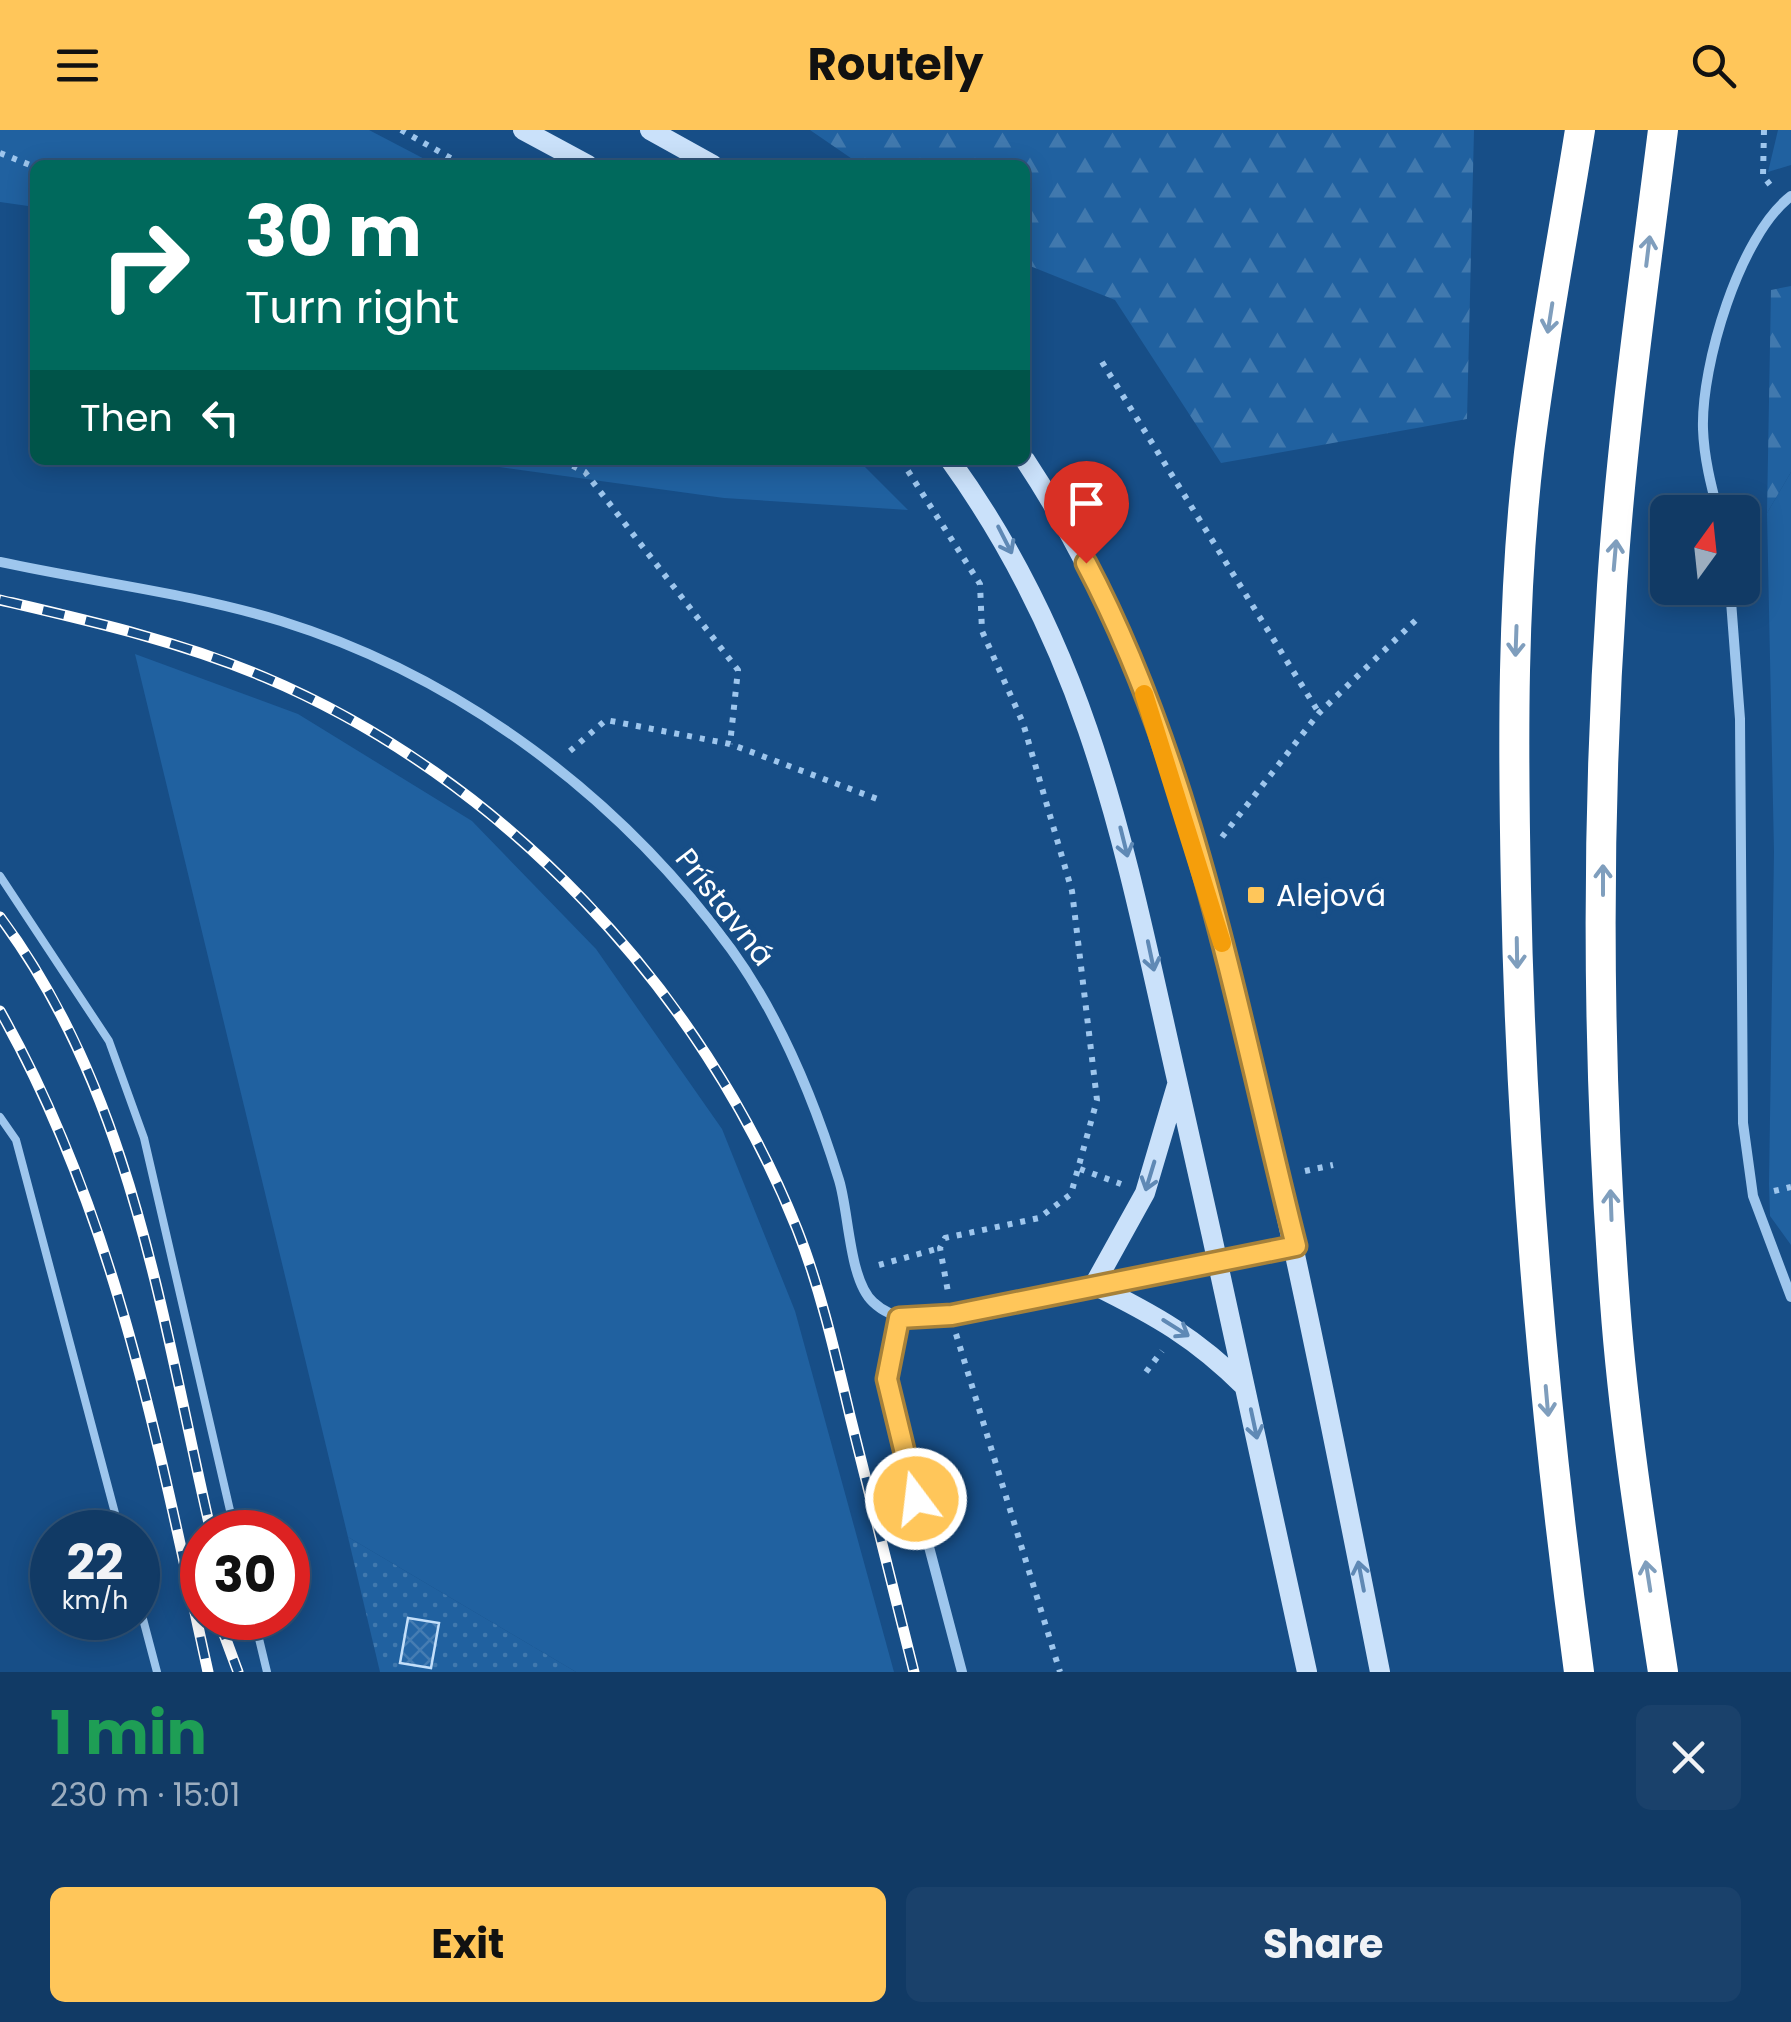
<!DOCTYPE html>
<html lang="en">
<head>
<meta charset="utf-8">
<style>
	body { margin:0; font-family:Poppins,sans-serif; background:#1a416b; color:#f1f3f6; height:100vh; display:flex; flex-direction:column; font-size:38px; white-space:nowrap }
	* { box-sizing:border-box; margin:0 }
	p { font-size:32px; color:#9cadbf }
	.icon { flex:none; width:55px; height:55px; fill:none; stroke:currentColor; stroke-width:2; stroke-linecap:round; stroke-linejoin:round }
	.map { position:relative; height:1542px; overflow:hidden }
	.drawer { display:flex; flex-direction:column; background:#113a65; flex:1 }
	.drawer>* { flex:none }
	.banner { position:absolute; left:30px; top:30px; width:1000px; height:305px; border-radius:15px; box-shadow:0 5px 25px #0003,0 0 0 2px #305479; background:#00695c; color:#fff; overflow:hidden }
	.needle { width:65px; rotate:15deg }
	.tools { position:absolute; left:1650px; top:365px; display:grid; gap:20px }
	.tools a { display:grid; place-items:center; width:110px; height:110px; border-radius:15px; background:#113a65; box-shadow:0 5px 25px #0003,0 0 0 2px #305479; font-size:50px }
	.speed { position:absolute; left:30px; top:1380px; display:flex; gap:20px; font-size:50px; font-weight:700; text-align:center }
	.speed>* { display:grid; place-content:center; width:130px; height:130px; border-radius:50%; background:#113a65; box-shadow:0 5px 25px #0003,0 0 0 2px #305479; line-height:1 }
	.speed small { font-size:25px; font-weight:400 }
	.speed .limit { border:15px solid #d22; background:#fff; color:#111 }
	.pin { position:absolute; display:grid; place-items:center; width:85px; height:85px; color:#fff; margin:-102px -42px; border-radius:50% 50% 50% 0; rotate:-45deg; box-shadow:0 0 10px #0007 }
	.pin .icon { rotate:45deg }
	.me { position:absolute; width:110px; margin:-55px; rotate:345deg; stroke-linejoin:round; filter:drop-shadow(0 0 8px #0008) }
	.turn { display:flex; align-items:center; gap:35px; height:210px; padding:0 50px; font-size:45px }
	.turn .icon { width:130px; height:130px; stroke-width:2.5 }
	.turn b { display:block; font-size:70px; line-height:85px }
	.then { display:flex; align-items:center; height:95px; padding:0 50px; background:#0003; gap:20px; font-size:38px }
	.round { display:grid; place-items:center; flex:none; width:105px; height:105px; border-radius:15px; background:#1a416b }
	.headline { display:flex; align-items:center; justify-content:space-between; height:170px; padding:0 50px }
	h1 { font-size:60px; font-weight:700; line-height:75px; color:#1e9e55 }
	.action { display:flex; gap:20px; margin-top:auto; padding:20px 50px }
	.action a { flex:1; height:115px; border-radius:15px; background:#ffc65a; color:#111; font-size:40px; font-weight:700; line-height:115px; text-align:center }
	.action a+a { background:#1a416b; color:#f1f3f6 }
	header { display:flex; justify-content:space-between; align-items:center; height:130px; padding:0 50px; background:#ffc65a; color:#111; font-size:45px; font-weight:700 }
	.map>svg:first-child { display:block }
	.green { fill:#2061a0 }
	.forest { fill:url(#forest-firs) }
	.garden { fill:url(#garden-dots) }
	.building { fill:url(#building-cross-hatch); stroke:#c3dffa; stroke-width:2.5 }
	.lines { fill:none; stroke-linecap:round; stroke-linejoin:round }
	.path { stroke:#9ec6ed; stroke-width:6; stroke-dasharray:5 8; stroke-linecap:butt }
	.lane { stroke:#9ec6ed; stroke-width:8 }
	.street { stroke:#9ec6ed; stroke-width:10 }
	.secondary { stroke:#cae1fa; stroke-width:20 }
	.highway { stroke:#fff; stroke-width:30 }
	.rail-casing { stroke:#fff; stroke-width:11 }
	.rail { stroke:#174e87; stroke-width:8; stroke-dasharray:22; stroke-linecap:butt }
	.oneway { stroke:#7f9ebd }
	.oneway2 { stroke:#5f89b5 }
	.route-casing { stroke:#a6813a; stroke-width:25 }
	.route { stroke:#ffc65a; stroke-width:18 }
	.slow { stroke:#f59e0b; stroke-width:18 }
	.poi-dot { fill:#ffc65a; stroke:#174e87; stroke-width:4 }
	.labels { text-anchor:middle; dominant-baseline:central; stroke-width:10; stroke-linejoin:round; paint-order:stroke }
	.poi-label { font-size:30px; fill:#fff; stroke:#174e87; text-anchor:start }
	.street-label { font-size:30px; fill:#fff; stroke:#174e87 }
</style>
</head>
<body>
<header><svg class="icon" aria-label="menu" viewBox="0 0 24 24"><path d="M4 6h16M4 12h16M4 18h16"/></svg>Routely<svg class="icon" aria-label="search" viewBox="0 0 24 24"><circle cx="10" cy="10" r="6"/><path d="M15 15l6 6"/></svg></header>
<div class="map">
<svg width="1791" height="1542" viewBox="0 0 1791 1542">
	<defs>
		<pattern id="forest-firs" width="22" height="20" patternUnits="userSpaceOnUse" patternTransform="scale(2.5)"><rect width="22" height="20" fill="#2061a0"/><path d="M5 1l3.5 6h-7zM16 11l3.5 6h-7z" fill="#4179ae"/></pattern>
		<pattern id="garden-dots" width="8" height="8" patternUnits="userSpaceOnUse" patternTransform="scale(2.5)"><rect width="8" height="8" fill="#2061a0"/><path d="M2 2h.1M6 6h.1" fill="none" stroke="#4179ae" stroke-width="1.8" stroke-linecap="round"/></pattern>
		<pattern id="building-cross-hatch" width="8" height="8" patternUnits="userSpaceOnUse" patternTransform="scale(2.5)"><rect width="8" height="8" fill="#2566a6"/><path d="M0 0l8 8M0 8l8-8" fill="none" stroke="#467db3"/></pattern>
	</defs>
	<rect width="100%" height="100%" fill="#174e87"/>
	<path class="green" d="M0 0H369L436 35H35V77L0 72Z
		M1778 0H1791V35L1768 42Z
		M449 330H858L908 380 724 368Z
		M1791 342V1115L1770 1086 1769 1054 1774 722 1767 383Z
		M135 524 298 584 472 691 596 819 722 999 795 1181 894 1542H576L348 1407Z"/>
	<path class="forest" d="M810 0H1474L1467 289 1221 333 1115 170 1025 134V35H861Z
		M1791 156V342L1767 383 1771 160Z"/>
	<path class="garden" d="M348 1407 576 1542H380Z"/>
	<path class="building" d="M408 1488 439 1493 431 1538 400 1533Z"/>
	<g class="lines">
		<path class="path" d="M401 0 463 35
			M1764 0 1763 46 1771 56
			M0 23 35 37
			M1102 232 1319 583
			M561 330 585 342 738 540 730 614
			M901 330 980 454 982 501 1023 593 1072 761 1097 970 1071 1064 1039 1088 945 1108 940 1118 948 1162
			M570 621 606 590 730 614 880 670
			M1222 707 1319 583 1417 489
			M1080 1039 1121 1054
			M1305 1041 1333 1035
			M1774 1061 1791 1057
			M879 1135 940 1118
			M956 1204 1060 1542
			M1146 1242 1162 1221"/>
		<path class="lane" d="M0 746 109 911 144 1008 235 1402
			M0 987 16 1010 120 1402
			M138 1470 157 1542
			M254 1488 267 1542"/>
		<path class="street" d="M1718 382C1711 355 1704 328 1703 299 1701 236 1739 106 1791 66
			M0 432C92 452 190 463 281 491 461 547 620 667 731 819 781 888 814 969 839 1050 849 1082 849 1150 873 1172 896 1194 924 1189 952 1185L1293 1116
			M1730 458 1740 589 1743 993 1753 1066 1791 1167
			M899 1187 888 1234 889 1265 962 1542"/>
		<path class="secondary" d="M523 0 588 35
			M650 0 713 35
			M950 330C1091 525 1125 721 1177 950 1222 1147 1263 1345 1307 1542
			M1025 330C1146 512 1201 725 1252 935 1300 1137 1340 1339 1380 1542
			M1177 955 1145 1063 1094 1155C1155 1185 1196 1208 1245 1257"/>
		<path class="highway" d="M1579 1542C1544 1282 1521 1021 1516 759 1513 614 1512 467 1529 323 1542 215 1563 107 1580 0
			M1663 1542C1644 1419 1624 1296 1615 1172 1597 935 1596 693 1612 456 1622 303 1644 152 1663 0"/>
		<defs>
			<path id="rail" d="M0 470C90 491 179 511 264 547 503 648 701 859 797 1099 821 1160 836 1227 851 1290 872 1374 893 1458 914 1542
				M0 787C133 965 162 1191 211 1402
				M0 881C116 1086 158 1315 208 1542
				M218 1488 238 1542"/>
		</defs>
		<use href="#rail" class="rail-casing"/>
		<use href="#rail" class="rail"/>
	</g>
	<defs><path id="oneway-shaft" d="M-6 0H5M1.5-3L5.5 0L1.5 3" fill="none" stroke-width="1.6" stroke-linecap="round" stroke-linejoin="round" transform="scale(2.5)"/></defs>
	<g class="oneway">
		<use href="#oneway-shaft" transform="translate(1648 121) rotate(-83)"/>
		<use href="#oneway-shaft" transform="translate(1550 188) rotate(99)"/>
		<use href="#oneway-shaft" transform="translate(1615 425) rotate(-85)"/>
		<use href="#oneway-shaft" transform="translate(1516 511) rotate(92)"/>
		<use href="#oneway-shaft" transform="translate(1603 750) rotate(-90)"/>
		<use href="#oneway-shaft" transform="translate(1517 823) rotate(89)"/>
		<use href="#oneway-shaft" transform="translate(1611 1075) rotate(-92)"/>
		<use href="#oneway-shaft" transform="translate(1547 1271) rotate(85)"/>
		<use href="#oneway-shaft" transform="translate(1648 1446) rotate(-99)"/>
	</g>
	<g class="oneway2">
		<use href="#oneway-shaft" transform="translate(1005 410) rotate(63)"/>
		<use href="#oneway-shaft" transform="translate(1124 712) rotate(76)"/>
		<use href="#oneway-shaft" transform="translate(1151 826) rotate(78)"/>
		<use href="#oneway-shaft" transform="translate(1150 1046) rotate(107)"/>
		<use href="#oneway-shaft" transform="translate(1176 1198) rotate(32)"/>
		<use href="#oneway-shaft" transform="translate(1254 1294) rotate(78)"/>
		<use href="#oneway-shaft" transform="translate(1361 1446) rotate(-101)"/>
	</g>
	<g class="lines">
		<defs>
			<path id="route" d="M916 1369 887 1249 899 1188 952 1185 1296 1116C1239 891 1195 639 1086 433"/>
		</defs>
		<use href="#route" class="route-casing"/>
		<use href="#route" class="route"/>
		<path class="slow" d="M1144 564 1222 813"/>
	</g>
	<rect class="poi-dot" x="1246" y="755" width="20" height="20" rx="5"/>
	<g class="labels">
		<g class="poi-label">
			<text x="1276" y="765">Alejová</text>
		</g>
		<g class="street-label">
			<text transform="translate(725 777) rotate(52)">Prístavná</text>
		</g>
	</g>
</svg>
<div class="tools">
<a><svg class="needle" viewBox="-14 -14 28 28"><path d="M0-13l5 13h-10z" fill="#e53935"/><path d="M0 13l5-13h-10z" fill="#9cadbf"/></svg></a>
</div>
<div class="speed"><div>22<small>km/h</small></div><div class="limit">30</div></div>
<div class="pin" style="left:1086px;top:433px;background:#d93025"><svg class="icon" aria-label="arrive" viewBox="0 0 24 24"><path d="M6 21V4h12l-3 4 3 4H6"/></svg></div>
<svg class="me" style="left:916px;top:1369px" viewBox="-20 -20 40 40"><circle r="17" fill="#ffc65a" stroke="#fff" stroke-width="3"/><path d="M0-11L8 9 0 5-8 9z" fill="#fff"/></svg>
<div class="banner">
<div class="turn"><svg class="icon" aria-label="right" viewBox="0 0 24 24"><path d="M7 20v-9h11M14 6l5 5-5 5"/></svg><div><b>30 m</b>Turn right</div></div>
<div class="then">Then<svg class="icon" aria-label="left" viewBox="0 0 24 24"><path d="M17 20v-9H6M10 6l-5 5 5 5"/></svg></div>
</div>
</div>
<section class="drawer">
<div class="headline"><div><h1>1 min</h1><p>230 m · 15:01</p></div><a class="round"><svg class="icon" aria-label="close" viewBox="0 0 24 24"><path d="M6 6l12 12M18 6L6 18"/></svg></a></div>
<div class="action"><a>Exit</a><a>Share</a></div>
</section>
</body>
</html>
